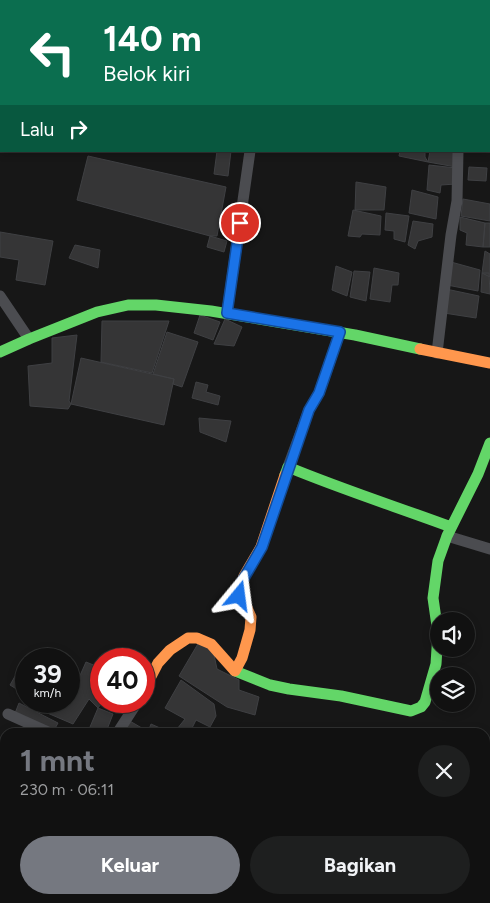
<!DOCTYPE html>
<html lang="id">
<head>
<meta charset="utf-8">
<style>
	body { margin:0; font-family:Figtree,sans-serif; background:#1e1f1f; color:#f1f3f6; height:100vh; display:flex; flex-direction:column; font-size:19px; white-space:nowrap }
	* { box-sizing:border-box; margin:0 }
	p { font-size:16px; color:#9c9d9f }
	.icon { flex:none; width:28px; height:28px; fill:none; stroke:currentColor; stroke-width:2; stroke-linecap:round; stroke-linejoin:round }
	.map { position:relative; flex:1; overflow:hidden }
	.panel { position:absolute; left:0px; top:728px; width:490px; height:176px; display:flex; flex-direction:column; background:#111; border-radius:15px 15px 0 0; box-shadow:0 2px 8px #0003,0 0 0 1px #303131 }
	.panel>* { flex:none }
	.top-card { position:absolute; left:0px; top:0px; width:490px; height:152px; box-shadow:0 2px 8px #0003,0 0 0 1px #303131; background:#0b6e4f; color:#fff; overflow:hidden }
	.controls { position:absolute; left:430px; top:612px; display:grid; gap:10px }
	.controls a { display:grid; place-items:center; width:45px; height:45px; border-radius:50%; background:#111; box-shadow:0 2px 8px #0003,0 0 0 1px #303131; font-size:25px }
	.speed { position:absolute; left:15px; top:648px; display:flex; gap:10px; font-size:25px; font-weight:700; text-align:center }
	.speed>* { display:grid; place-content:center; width:65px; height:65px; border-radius:50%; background:#111; box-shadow:0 2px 8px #0003,0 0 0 1px #303131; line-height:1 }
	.speed small { font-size:12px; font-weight:400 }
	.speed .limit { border:8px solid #d22; background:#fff; color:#111 }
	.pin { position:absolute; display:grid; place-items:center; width:42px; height:42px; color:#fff; margin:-21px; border:2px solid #fff; border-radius:50%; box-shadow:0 1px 5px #0007 }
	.me { position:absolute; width:55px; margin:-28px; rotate:16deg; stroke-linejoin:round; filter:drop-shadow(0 0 4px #0008) }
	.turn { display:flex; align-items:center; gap:18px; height:105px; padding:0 20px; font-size:22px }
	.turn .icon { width:65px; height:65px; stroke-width:2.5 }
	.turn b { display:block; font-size:35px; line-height:42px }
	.then { display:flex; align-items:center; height:48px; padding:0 20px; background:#0003; gap:10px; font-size:19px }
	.round { display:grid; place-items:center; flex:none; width:52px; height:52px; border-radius:26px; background:#1e1f1f }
	.overview { display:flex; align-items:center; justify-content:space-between; height:85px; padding:0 20px }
	h1 { font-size:30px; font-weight:700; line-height:38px; color:#757880 }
	.button { display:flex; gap:10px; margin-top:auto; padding:10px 20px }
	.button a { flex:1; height:58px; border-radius:30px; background:#757880; color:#fff; font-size:20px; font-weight:700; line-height:58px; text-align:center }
	.button a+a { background:#1e1f1f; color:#f1f3f6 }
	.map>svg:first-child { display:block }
	.building { fill:#353536; stroke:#3f4043 }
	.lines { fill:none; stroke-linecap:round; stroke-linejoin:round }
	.street { stroke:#4b4c50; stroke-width:11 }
	.fast { stroke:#63d668; stroke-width:11 }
	.slow { stroke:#ff974d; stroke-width:11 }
	.route-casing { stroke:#114b97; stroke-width:12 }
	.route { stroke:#1a73e8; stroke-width:9 }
</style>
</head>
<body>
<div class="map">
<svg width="490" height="903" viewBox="0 0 490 903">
	<rect width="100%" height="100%" fill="#171717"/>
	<path class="building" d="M217 151H231L228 176 214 174Z
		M400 151H425V157L428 162 399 156Z
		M430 151H456V167L428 162Z
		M88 156 226 187 217 236H210L77 200Z
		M429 165 456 168V184L441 185 440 193 427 190Z
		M469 167 487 168 486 181 468 180Z
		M356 182 386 187 384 210H355Z
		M412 190 438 197 436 219 409 213Z
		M463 199 490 204V221L461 216Z
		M353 210 381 216 380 235 362 234 360 237 348 236Z
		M386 213 409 216 405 242 394 239V231L385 230Z
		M460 217 485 223 483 247 466 245 467 233 460 230Z
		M413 221 433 224 432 237 418 241 415 249 408 245Z
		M485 223H490V247H483Z
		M0 232 53 241 45 285 16 280 19 260 0 257Z
		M210 236 227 241 224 252 207 247Z
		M75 245 100 250 98 268 69 258Z
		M485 251 490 254V277L482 273Z
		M451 262 480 270 478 291 447 285Z
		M336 266 352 272 347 296 332 290Z
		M374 268 399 273 398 285H392L390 302 370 299Z
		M354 271 370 272 366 301 350 297Z
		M482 273H489L490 294 481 292Z
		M446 289 479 296 476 318 444 313Z
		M200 315 220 322 213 340 194 333Z
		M225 319 242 327 234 346 214 344Z
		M102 321H169L152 373 101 362Z
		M167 332 198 342 182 387 173 384 174 379 153 374Z
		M77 335 69 401 71 404 68 409 30 406 28 366 52 363V338Z
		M81 358 174 379 164 425 71 404Z
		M196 382 208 385 206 392 220 396 218 405 192 398Z
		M199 418 231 421 226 442 200 432Z
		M199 642 213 650 217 669 239 680V690L259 697 255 715 227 707 179 676Z
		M86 662 101 668V701H103L98 708 89 699 73 724 45 712 51 701H69V698L72 693 69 692V675L78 680Z
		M18 671 26 675V695L10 685Z
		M181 680 214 704 216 716 210 727 196 720 190 732H186L177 729 185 719 165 708Z
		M19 703 58 723 53 732 12 721Z
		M98 708 113 714 106 732H102L90 727Z
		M128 720 147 731 146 732H120Z
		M151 724 169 732H148Z
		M0 757 5 759V779L0 777Z"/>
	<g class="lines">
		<path class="street" d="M405 0 407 1
			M5 1 6 0
			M272 1V0
			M489 20H490
			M0 22 1 17
			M0 296 29 339
			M227 313 250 151
			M437 353 451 235 457 201 458 151
			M288 467 309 410 319 393 340 332
			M447 536 490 549
			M8 714 48 732
			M118 732 138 701"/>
		<path class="fast" d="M0 352 29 339 97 312 128 305H156L211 311 355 335 420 349
			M285 475 288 467C341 489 397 507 451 527
			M235 671 270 685 289 689 341 696 411 711 421 707 425 702 436 664 438 633 433 598 438 561 447 536 478 474 490 443"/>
		<path class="slow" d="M420 349 490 363
			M144 690 158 663 170 650 188 638H197L211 644 235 671 242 658 250 630 251 617 244 601 239 596 238 591 244 576 261 547 285 475"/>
	</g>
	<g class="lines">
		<defs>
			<path id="route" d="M239 596 238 591 240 585 262 547 309 410 319 393 340 332 227 313 240 223"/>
		</defs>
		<use href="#route" class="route-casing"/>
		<use href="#route" class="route"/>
	</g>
</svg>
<div class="controls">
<a><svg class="icon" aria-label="sound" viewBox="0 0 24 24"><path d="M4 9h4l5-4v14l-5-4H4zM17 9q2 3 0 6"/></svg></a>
<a><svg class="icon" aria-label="layers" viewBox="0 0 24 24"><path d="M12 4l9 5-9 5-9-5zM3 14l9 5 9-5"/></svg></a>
</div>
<div class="speed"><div>39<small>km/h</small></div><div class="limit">40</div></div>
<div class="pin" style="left:240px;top:223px;background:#d93025"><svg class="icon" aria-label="arrive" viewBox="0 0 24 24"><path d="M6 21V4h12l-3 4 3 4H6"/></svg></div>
<svg class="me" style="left:239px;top:596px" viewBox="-20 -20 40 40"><path d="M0-17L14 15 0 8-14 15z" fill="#1a73e8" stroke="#fff" stroke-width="4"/></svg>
<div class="top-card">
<div class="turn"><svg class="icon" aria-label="left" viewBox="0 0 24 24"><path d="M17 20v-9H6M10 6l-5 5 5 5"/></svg><div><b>140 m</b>Belok kiri</div></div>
<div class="then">Lalu<svg class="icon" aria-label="right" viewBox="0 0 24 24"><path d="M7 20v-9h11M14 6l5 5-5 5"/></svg></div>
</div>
<section class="panel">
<div class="overview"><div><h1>1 mnt</h1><p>230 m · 06:11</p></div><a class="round"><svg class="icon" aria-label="close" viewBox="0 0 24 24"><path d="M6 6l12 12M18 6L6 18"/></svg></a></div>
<div class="button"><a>Keluar</a><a>Bagikan</a></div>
</section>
</div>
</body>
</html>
